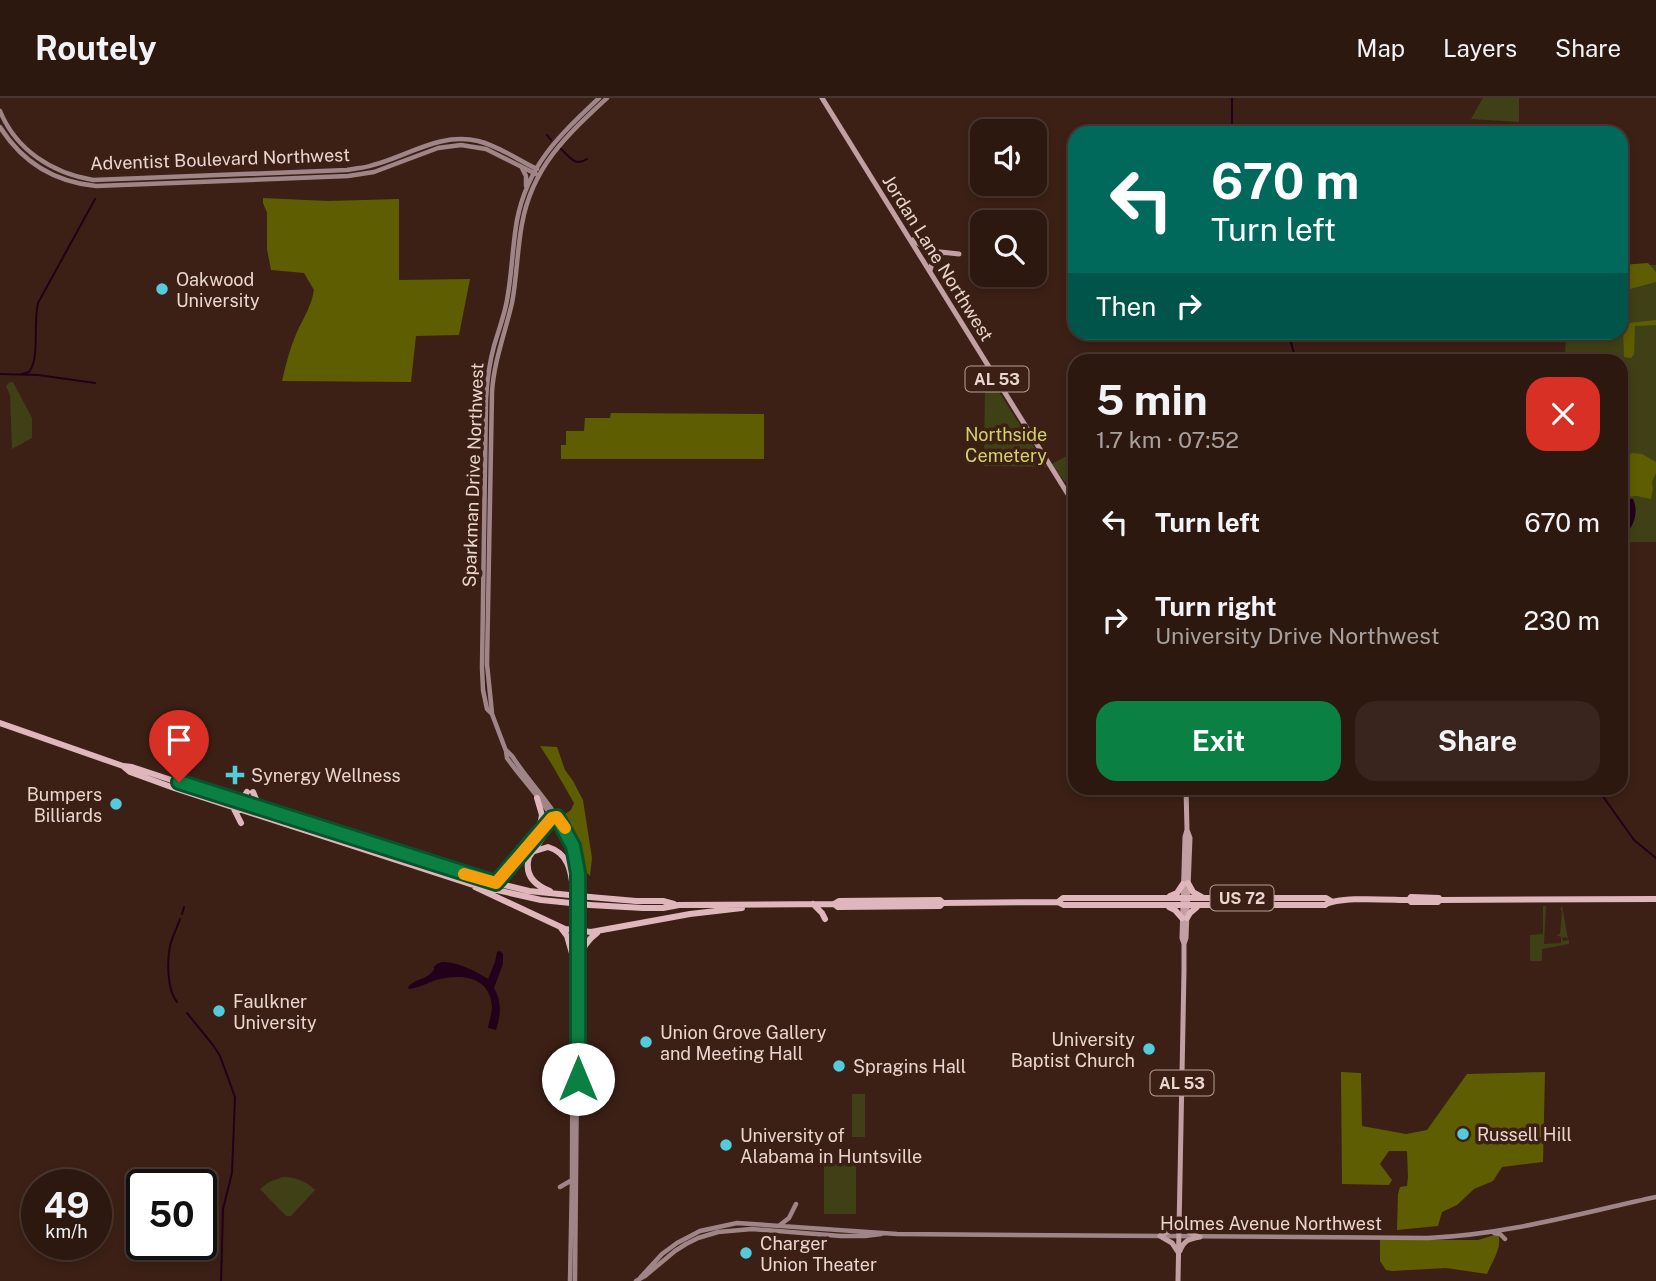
<!DOCTYPE html>
<html lang="en">
<head>
<meta charset="utf-8">
<style>
	body { margin:0; font-family:"Public Sans",sans-serif; background:#39251e; color:#f1f3f6; height:100vh; display:flex; flex-direction:column; font-size:26px; white-space:nowrap }
	* { box-sizing:border-box; margin:0 }
	p { font-size:23px; color:#a7a09f }
	.icon { flex:none; width:38px; height:38px; fill:none; stroke:currentColor; stroke-width:2; stroke-linecap:round; stroke-linejoin:round }
	.map { position:relative; flex:1; overflow:hidden }
	.panel { position:absolute; left:1068px; top:256px; width:560px; height:441px; display:flex; flex-direction:column; background:#2d1810; border-radius:21px; box-shadow:0 4px 10px #0003,0 0 0 2px #483730 }
	.panel>* { flex:none }
	.banner { position:absolute; left:1068px; top:28px; width:560px; height:214px; border-radius:21px; box-shadow:0 4px 10px #0003,0 0 0 2px #483730; background:#00695c; color:#fff; overflow:hidden }
	.controls { position:absolute; left:970px; top:21px; display:grid; gap:14px }
	.controls a { display:grid; place-items:center; width:77px; height:77px; border-radius:14px; background:#2d1810; box-shadow:0 4px 10px #0003,0 0 0 2px #483730; font-size:35px }
	.speed { position:absolute; left:21px; top:1071px; display:flex; gap:14px; font-size:35px; font-weight:700; text-align:center }
	.speed>* { display:grid; place-content:center; width:91px; height:91px; border-radius:50%; background:#2d1810; box-shadow:0 4px 10px #0003,0 0 0 2px #483730; line-height:1 }
	.speed small { font-size:18px; font-weight:400 }
	.speed .limit { border:4px solid #111; border-radius:10px; background:#fff; color:#111 }
	.pin { position:absolute; display:grid; place-items:center; width:60px; height:60px; color:#fff; margin:-72px -30px; border-radius:50% 50% 50% 0; rotate:-45deg; box-shadow:0 0 7px #0007 }
	.pin .icon { rotate:45deg }
	.me { position:absolute; width:77px; margin:-38px; rotate:0deg; stroke-linejoin:round; filter:drop-shadow(0 0 5px #0008) }
	.turn { display:flex; align-items:center; gap:24px; height:147px; padding:0 28px; font-size:32px }
	.turn .icon { width:91px; height:91px; stroke-width:2.5 }
	.turn b { display:block; font-size:49px; line-height:60px }
	.then { display:flex; align-items:center; height:66px; padding:0 28px; background:#0003; gap:14px; font-size:26px }
	.round { display:grid; place-items:center; flex:none; width:74px; height:74px; border-radius:21px; background:#39251e }
	.head { display:flex; align-items:center; justify-content:space-between; height:119px; padding:0 28px }
	h1 { font-size:42px; font-weight:700; line-height:52px }
	.button { display:flex; gap:14px; margin-top:auto; padding:14px 28px }
	.button a { flex:1; height:80px; border-radius:21px; background:#0b8043; color:#fff; font-size:28px; font-weight:700; line-height:80px; text-align:center }
	.button a+a { background:#39251e; color:#f1f3f6 }
	ul { padding:0; list-style:none }
	li { display:flex; align-items:center; gap:21px; height:98px; padding:0 28px }
	li div { flex:1 }
	li b { display:block; font-size:26px }
	li em { font-style:normal }
	header { display:flex; align-items:center; gap:42px; box-sizing:border-box; height:98px; padding:0 35px; background:#2d1810; border-bottom:2px solid #483730 }
	header strong { font-size:33px }
	nav { display:flex; gap:38px; margin-inline-start:auto; font-size:24px }
	.map>svg:first-child { display:block }
	.green { fill:#404016 }
	.forest { fill:#5e5d02 }
	.water { fill:#22001b }
	.lines { fill:none; stroke-linecap:round; stroke-linejoin:round }
	.stream { stroke:#22001b; stroke-width:2 }
	.secondary { stroke:#a08588; stroke-width:4.5 }
	.primary { stroke:#c19fa3; stroke-width:5 }
	.highway { stroke:#dfb6bb; stroke-width:6 }
	.highway-bridge { stroke:#dfb6bb; stroke-width:6 }
	.route-casing { stroke:#07532c; stroke-width:18 }
	.route { stroke:#0b8043; stroke-width:12 }
	.slow { stroke:#f59e0b; stroke-width:12 }
	.poi-dot { fill:#53cbdb; stroke:#3c2015; stroke-width:2.5 }
	.labels { text-anchor:middle; dominant-baseline:central; stroke-width:7; stroke-linejoin:round; paint-order:stroke }
	.shield { fill:#3c2015; stroke:#b69f96; stroke-width:2 }
	.shield-label { font-size:16px; font-weight:bold; fill:#ead6ce }
	.street-label { font-size:18px; fill:#ead6ce; stroke:#3c2015 }
	.poi-label { font-size:18px; fill:#ead6ce; stroke:#3c2015; text-anchor:start }
	.park-label { font-size:18px; fill:#d4d369; stroke:#3c2015 }
</style>
</head>
<body>
<header>
<strong>Routely</strong>
<nav><a>Map</a><a>Layers</a><a>Share</a></nav>
</header>
<div class="map">
<svg width="1656" height="1183" viewBox="0 0 1656 1183">
	<rect width="100%" height="100%" fill="#3c2015"/>
	<path class="green" d="M1483 0H1519V24L1471 21Z
		M1621 167H1656V444H1621L1620 262H1430V255L1565 258 1566 235 1620 234Z
		M987 280H990L1047 369 984 368 985 284Z
		M10 284H13L32 320V340L12 351 10 297 6 288Z
		M1074 354V380L1065 384 1052 366Z
		M1543 808H1546L1544 846 1561 845V839L1556 837 1560 836 1562 813 1560 812 1562 808 1568 841 1565 839 1562 840 1563 843 1569 842V846L1542 851V863H1530V837L1543 836Z
		M852 996H865V1039H852Z
		M856 1065V1116H824V1066Z
		M283 1079C296 1079 306 1083 315 1092L291 1118H286L260 1091 269 1084Z"/>
	<path class="forest" d="M263 100 328 103 399 101V182L470 181 459 237 416 238 411 284 282 283C286 266 290 250 297 234 304 219 311 209 314 192L304 175 271 172 267 151V115L263 105Z
		M1648 165 1656 174V184L1626 192 1624 189 1626 178 1621 175V167Z
		M1656 222V227L1635 228 1634 256 1631 260 1624 259 1623 231H1621V226Z
		M611 315 764 316V361H561V347H566V333H584L585 320H610Z
		M1633 355 1642 356 1656 364V375L1652 384 1653 391 1651 401 1637 398 1621 399 1620 376 1622 372V366L1626 357Z
		M540 648 557 649 565 672 573 683 583 702 592 760 590 778 587 775 575 742 562 718 571 712 574 705 551 665Z
		M1341 974 1361 975 1362 1028 1406 1036 1427 1032 1467 976 1545 974 1543 1064 1502 1069 1493 1083 1474 1091 1457 1107 1442 1114 1438 1128 1397 1132 1398 1096 1400 1089 1407 1088 1408 1079 1407 1053H1389L1380 1066 1392 1082 1389 1087 1342 1086Z
		M1498 1136C1503 1149 1492 1164 1487 1176L1446 1170 1392 1173 1386 1172 1380 1163V1142H1478Z"/>
	<path class="water" d="M1621 399 1633 401C1639 413 1634 430 1624 437L1621 436Z
		M500 853 503 856V866L494 890C502 903 501 918 496 932L488 930C489 923 492 916 492 908 489 877 460 876 436 882 427 885 419 890 409 891L408 889C414 881 425 882 431 875 438 869 430 871 437 866 447 858 480 875 488 881L495 864 497 854Z"/>
	<g class="lines">
		<path class="stream" d="M1232 35V0
			M547 37 551 42
			M561 51C570 59 575 69 587 61
			M1288 234 1296 262
			M0 276 38 277 95 285
			M22 276 29 274C40 261 33 224 38 205L95 101
			M1597 690 1634 742 1656 760
			M182 816 184 809
			M177 904C167 892 167 863 170 848 172 839 177 830 180 821
			M187 915 213 947 220 958 235 999 232 1075 223 1111 221 1183"/>
		<path class="secondary" d="M0 13C16 52 52 75 93 82L347 72C356 70 365 70 373 67 408 58 440 34 478 43 499 48 518 62 537 71
			M0 29C22 64 55 84 96 88L348 78 374 74 438 50 461 47 486 51 536 76
			M522 70 526 78V88
			M492 615 487 566 492 294C494 263 505 235 512 205 517 179 517 152 522 126 532 69 567 37 607 0
			M507 653 512 658C534 692 567 721 577 761L578 864 575 1183
			M573 776C572 731 532 695 507 660L506 653 492 616 487 611 483 592 482 570 486 301C487 283 489 266 494 248 498 234 503 221 506 207 512 179 512 150 517 122 528 66 560 37 599 0
			M560 1089 572 1082
			M780 1127 789 1120 796 1106
			M1494 1135 1500 1136 1505 1141
			M640 1180 662 1156 677 1145 700 1133 737 1125 897 1136 1428 1140C1505 1137 1581 1115 1656 1099
			M570 1183 572 1081 573 795
			M636 1183 645 1178 675 1153 686 1146 698 1140 718 1134 752 1131 841 1138H865L881 1136"/>
		<path class="primary" d="M822 0 1074 406
			M913 142 931 153 959 156
			M930 173 933 161 942 156
			M1184 846 1186 840 1190 740 1187 732 1186 690
			M1180 1125 1190 1135 1200 1139
			M1160 1138 1172 1145 1178 1154
			M1160 1138 1171 1132 1179 1124
			M1180 1153C1184 1142 1189 1141 1200 1139
			M1178 1183 1184 873V846L1182 840 1185 739 1187 732"/>
		<path class="highway" d="M0 625 123 668 132 669 247 707 496 785 529 793 559 796
			M124 669 130 674 174 690 470 786 541 802 561 804
			M253 694 260 711
			M537 700 542 717 539 732
			M237 704 243 700 247 694
			M234 711 241 725
			M535 753 548 749C568 755 571 772 573 791
			M496 785 552 720 557 719
			M1188 785 1193 794 1202 799
			M475 789 565 831 591 834 690 816 742 810
			M550 793C534 787 524 777 529 759L557 719
			M1170 798 1177 795 1183 786
			M590 799 636 803H663L674 806
			M1409 802 1411 799 1439 800 1440 802
			M1058 804 1063 800H1326L1331 803
			M813 806 822 815 825 821
			M834 806 838 809 940 808 943 805
			M590 807 643 810H663L679 807 834 806 839 803 940 802 943 805 1058 804 1064 807H1325C1338 798 1391 802 1409 802L1411 804H1438L1440 802 1656 801
			M1169 809 1175 812 1182 820
			M1187 820 1190 815 1197 809
			M561 830 567 838 573 859
			M578 861C583 850 587 842 597 835"/>
		<path class="highway-bridge" d="M559 796 590 799
			M561 804 590 807"/>
	</g>
	<g class="lines">
		<defs>
			<path id="route" d="M179 684 496 785 552 720 557 719 573 748 578 775V981"/>
		</defs>
		<use href="#route" class="route-casing"/>
		<use href="#route" class="route"/>
		<path class="slow" d="M464 776 496 785 552 720 557 719 565 730"/>
	</g>
	<g class="poi-dot">
		<circle cx="162" cy="191" r="7"/>
		<path d="M231.5 666.5h7v7h7v7h-7v7h-7v-7h-7v-7h7z"/>
		<circle cx="116" cy="706" r="7"/>
		<circle cx="219" cy="913" r="7"/>
		<circle cx="646" cy="944" r="7"/>
		<circle cx="1149" cy="951" r="7"/>
		<circle cx="839" cy="968" r="7"/>
		<circle cx="1463" cy="1036" r="7"/>
		<circle cx="726" cy="1047" r="7"/>
		<circle cx="746" cy="1155" r="7"/>
	</g>
	<g class="labels">
		<g class="shield">
			<rect x="965.5" y="268.5" width="63" height="25" rx="5"/>
			<rect x="1210.5" y="787.5" width="63" height="25" rx="5"/>
			<rect x="1150.5" y="972.5" width="63" height="25" rx="5"/>
		</g>
		<g class="shield-label">
			<text x="997" y="281">AL 53</text>
			<text x="1242" y="800">US 72</text>
			<text x="1182" y="985">AL 53</text>
		</g>
		<g class="street-label">
			<text transform="translate(220 61) rotate(-2)">Adventist Boulevard Northwest</text>
			<text transform="translate(938 160) rotate(58)">Jordan Lane Northwest</text>
			<text transform="translate(473 377) rotate(-88)">Sparkman Drive Northwest</text>
			<text x="1271" y="1125">Holmes Avenue Northwest</text>
		</g>
		<g class="poi-label">
			<text x="176" y="181">Oakwood<tspan x="176" dy="21">University</tspan></text>
			<text x="251" y="677">Synergy Wellness</text>
			<text x="102" y="696" text-anchor="end">Bumpers<tspan x="102" dy="21">Billiards</tspan></text>
			<text x="233" y="903">Faulkner<tspan x="233" dy="21">University</tspan></text>
			<text x="660" y="934">Union Grove Gallery<tspan x="660" dy="21">and Meeting Hall</tspan></text>
			<text x="1135" y="941" text-anchor="end">University<tspan x="1135" dy="21">Baptist Church</tspan></text>
			<text x="853" y="968">Spragins Hall</text>
			<text x="1477" y="1036">Russell Hill</text>
			<text x="740" y="1037">University of<tspan x="740" dy="21">Alabama in Huntsville</tspan></text>
			<text x="760" y="1145">Charger<tspan x="760" dy="21">Union Theater</tspan></text>
		</g>
		<g class="park-label">
			<text x="1006" y="336">Northside<tspan x="1006" dy="21">Cemetery</tspan></text>
		</g>
	</g>
</svg>
<div class="controls">
<a><svg class="icon" aria-label="sound" viewBox="0 0 24 24"><path d="M4 9h4l5-4v14l-5-4H4zM17 9q2 3 0 6"/></svg></a>
<a><svg class="icon" aria-label="search" viewBox="0 0 24 24"><circle cx="10" cy="10" r="6"/><path d="M15 15l6 6"/></svg></a>
</div>
<div class="speed"><div>49<small>km/h</small></div><div class="limit">50</div></div>
<div class="pin" style="left:179px;top:684px;background:#d93025"><svg class="icon" aria-label="arrive" viewBox="0 0 24 24"><path d="M6 21V4h12l-3 4 3 4H6"/></svg></div>
<svg class="me" style="left:578px;top:981px" viewBox="-20 -20 40 40"><circle r="19" fill="#fff"/><path d="M0-13L10 11 0 6-10 11z" fill="#0b8043"/></svg>
<div class="banner">
<div class="turn"><svg class="icon" aria-label="left" viewBox="0 0 24 24"><path d="M17 20v-9H6M10 6l-5 5 5 5"/></svg><div><b>670 m</b>Turn left</div></div>
<div class="then">Then<svg class="icon" aria-label="right" viewBox="0 0 24 24"><path d="M7 20v-9h11M14 6l5 5-5 5"/></svg></div>
</div>
<section class="panel">
<div class="head"><div><h1>5 min</h1><p>1.7 km · 07:52</p></div><a class="round" style="background:#d93025;color:#fff"><svg class="icon" aria-label="close" viewBox="0 0 24 24"><path d="M6 6l12 12M18 6L6 18"/></svg></a></div>
<ul>
<li><svg class="icon" aria-label="left" viewBox="0 0 24 24"><path d="M17 20v-9H6M10 6l-5 5 5 5"/></svg><div><b>Turn left</b></div><em>670 m</em></li>
<li><svg class="icon" aria-label="right" viewBox="0 0 24 24"><path d="M7 20v-9h11M14 6l5 5-5 5"/></svg><div><b>Turn right</b><p>University Drive Northwest</p></div><em>230 m</em></li>
</ul>
<div class="button"><a>Exit</a><a>Share</a></div>
</section>
</div>
</body>
</html>
